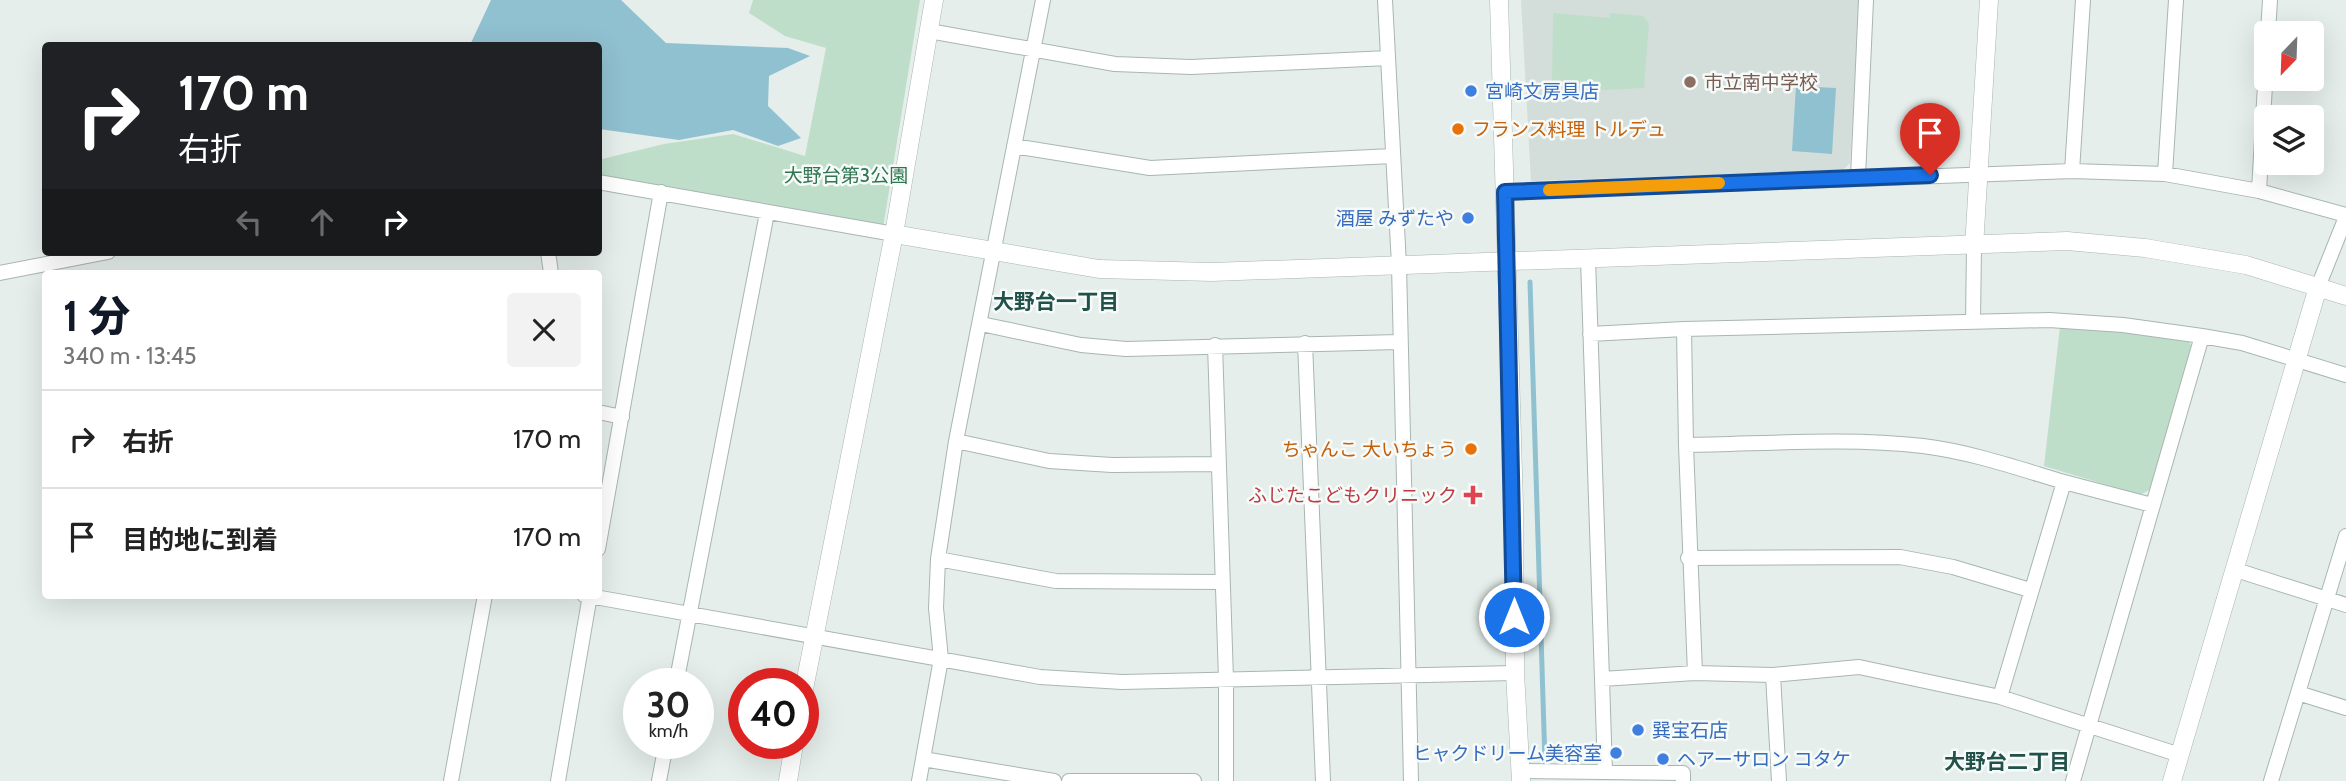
<!DOCTYPE html>
<html lang="ja">
<head>
<meta charset="utf-8">
<style>
	body { margin:0; font-family:Cabin,"Noto Sans JP",sans-serif; background:#f2f2f2; color:#222; height:100vh; display:flex; flex-direction:column; font-size:26px; white-space:nowrap }
	* { box-sizing:border-box; margin:0 }
	p { font-size:23px; color:#767676 }
	.icon { flex:none; width:38px; height:38px; fill:none; stroke:currentColor; stroke-width:2; stroke-linecap:round; stroke-linejoin:round }
	.map { position:relative; flex:1; overflow:hidden }
	.details { position:absolute; left:42px; top:270px; width:560px; height:329px; display:flex; flex-direction:column; background:#fff; border-radius:7px; box-shadow:0 7px 28px #0002 }
	.details>* { flex:none }
	.top-card { position:absolute; left:42px; top:42px; width:560px; height:214px; border-radius:7px; box-shadow:0 7px 28px #0002; background:#202124; color:#fff; overflow:hidden }
	.needle { width:46px; rotate:203deg }
	.tools { position:absolute; left:2254px; top:21px; display:grid; gap:14px }
	.tools a { display:grid; place-items:center; width:70px; height:70px; border-radius:7px; background:#fff; box-shadow:0 7px 28px #0002; font-size:35px }
	.speed { position:absolute; left:623px; top:668px; display:flex; gap:14px; font-size:35px; font-weight:700; text-align:center }
	.speed>* { display:grid; place-content:center; width:91px; height:91px; border-radius:50%; background:#fff; box-shadow:0 7px 28px #0002; line-height:1 }
	.speed small { font-size:18px; font-weight:400 }
	.speed .limit { border:10px solid #d22; background:#fff; color:#111 }
	.pin { position:absolute; display:grid; place-items:center; width:60px; height:60px; color:#fff; margin:-72px -30px; border-radius:50% 50% 50% 0; rotate:-45deg; box-shadow:0 0 7px #0007 }
	.pin .icon { rotate:45deg }
	.me { position:absolute; width:77px; margin:-38px; rotate:0deg; stroke-linejoin:round; filter:drop-shadow(0 0 5px #0008) }
	.turn { display:flex; align-items:center; gap:24px; height:147px; padding:0 21px; font-size:32px }
	.turn .icon { width:91px; height:91px; stroke-width:2.5 }
	.turn b { display:block; font-size:49px; line-height:60px }
	.lanes { display:flex; align-items:center; height:66px; padding:0 21px; background:#0003; justify-content:center; gap:35px; direction:ltr }
	.lanes .off { opacity:.35 }
	.round { display:grid; place-items:center; flex:none; width:74px; height:74px; border-radius:7px; background:#f2f2f2 }
	.summary { display:flex; align-items:center; justify-content:space-between; height:119px; padding:0 21px }
	h1 { font-size:42px; font-weight:800; line-height:52px; color:#111827 }
	ul { padding:0; list-style:none }
	li { display:flex; align-items:center; gap:21px; height:98px; padding:0 21px; border-top:2px solid #e0e0e0 }
	li div { flex:1 }
	li b { display:block; font-size:26px }
	li em { font-style:normal }
	.map>svg:first-child { display:block }
	.built { fill:#d3deda }
	.green { fill:#bfdeca }
	.water { fill:#90c1d0 }
	.lines { fill:none; stroke-linecap:round; stroke-linejoin:round }
	.stream { stroke:#90c1d0; stroke-width:5 }
	.minor-casing { stroke:#a8b6b2; stroke-width:16 }
	.tertiary-casing { stroke:#a8b6b2; stroke-width:19 }
	.minor { stroke:#fff; stroke-width:14 }
	.tertiary { stroke:#fff; stroke-width:18 }
	.route-casing { stroke:#114b97; stroke-width:18 }
	.route { stroke:#1a73e8; stroke-width:12 }
	.slow { stroke:#f59e0b; stroke-width:12 }
	.education-dot { fill:#8d6e63; stroke:#f6faf8; stroke-width:2.5 }
	.shop-dot { fill:#3f7fe0; stroke:#f6faf8; stroke-width:2.5 }
	.food-dot { fill:#e8710a; stroke:#f6faf8; stroke-width:2.5 }
	.health-dot { fill:#e0444e; stroke:#f6faf8; stroke-width:2.5 }
	.labels { text-anchor:middle; dominant-baseline:central; stroke-width:5; stroke-linejoin:round; paint-order:stroke }
	.education-label { font-size:19px; fill:#785e54; stroke:#f6faf8; text-anchor:start }
	.shop-label { font-size:19px; fill:#366cbe; stroke:#f6faf8; text-anchor:start }
	.food-label { font-size:19px; fill:#c56008; stroke:#f6faf8; text-anchor:start }
	.park-label { font-size:19px; fill:#307550; stroke:#f6faf8 }
	.health-label { font-size:19px; fill:#be3a42; stroke:#f6faf8; text-anchor:end }
	.neighbourhood-label { font-size:21px; font-weight:bold; fill:#215149; stroke:#f6faf8 }
</style>
</head>
<body>
<div class="map">
<svg width="2346" height="781" viewBox="0 0 2346 781">
	<rect width="100%" height="100%" fill="#e5eeeb"/>
	<path class="built" d="M1521 0H1860L1850 163 1843 170 1531 181Z"/>
	<path class="green" d="M753 0H920L883 228 599 176 598 160 664 144 733 134 805 156 826 48 785 36 749 13Z
		M1553 13 1610 18V13L1643 16 1649 23 1644 88 1606 90 1552 86Z
		M2060 327 2122 329 2187 338 2193 349 2151 489 2140 495 2044 466Z"/>
	<path class="water" d="M491 0H621L666 43 788 48 810 56 769 76 768 106 801 138 778 146 733 130 679 140 599 129 598 46 470 45Z
		M1796 86 1836 88 1832 154 1792 151Z"/>
	<g class="lines">
		<path class="stream" d="M1530 282 1545 763"/>
		<defs>
			<path id="minor" d="M1385 0 1399 265 1411 781
				M929 31 1115 64 1191 67 1388 58
				M2268 33 2270 0
				M1014 146 1150 168 1392 156
				M2072 171 2083 0
				M2165 174 2176 0
				M1858 177 1866 0
				M598 182 894 234
				M2259 191 2266 67
				M1505 192 2072 171 2165 174 2259 191 2346 215
				M548 252 551 273
				M1588 259 1602 679 1695 673
				M0 273 108 252
				M2318 287 2346 217
				M1973 322 1974 247
				M981 324 1081 345 1126 349 1399 342
				M1590 334 1684 329
				M1305 343 1323 781
				M1215 345 1226 679V781
				M598 412 622 417
				M956 441 1049 461 1112 465 1219 464
				M1686 445 1695 673 1773 675 1859 667 2000 697 2180 755
				M2064 482C2017 468 1971 452 1923 446 1845 437 1764 444 1686 445L1684 329 2049 320 2123 325 2202 336
				M598 549 661 192
				M1688 558 1900 557 1953 567 2030 590
				M938 559 1056 581 1222 582
				M2236 570 2346 605
				M584 595 1040 677 1122 682 1515 673
				M1773 675 1779 781
				M1602 679 1605 772
				M676 684 767 213
				M2298 693 2346 708
				M2000 697 2064 482 2152 505
				M923 759 1054 781
				M1521 771 1683 773V781
				M451 781 485 595
				M558 781 590 595
				M659 781 666 744
				M919 781 941 659 936 608 938 559 956 441 1043 0
				M1069 781H1194
				M2073 781 2202 336 2242 343 2346 375
				M2271 781 2346 536"/>
			<path id="tertiary" d="M1499 0 1514 506 1515 673 1521 781
				M894 234 1099 269 1212 272 2067 241 2145 248 2246 265 2346 296
				M1974 247 1989 0
				M803 694 894 234 934 0
				M788 781 794 744
				M2172 781 2318 287"/>
		</defs>
		<use href="#minor" class="minor-casing"/>
		<use href="#tertiary" class="tertiary-casing"/>
		<use href="#minor" class="minor"/>
		<use href="#tertiary" class="tertiary"/>
	</g>
	<g class="lines">
		<defs>
			<path id="route" d="M1514 617 1505 192 1930 175"/>
		</defs>
		<use href="#route" class="route-casing"/>
		<use href="#route" class="route"/>
		<path class="slow" d="M1549 190 1719 183"/>
	</g>
	<circle class="education-dot" cx="1690" cy="82" r="7"/>
	<g class="shop-dot">
		<circle cx="1471" cy="91" r="7"/>
		<circle cx="1468" cy="218" r="7"/>
		<circle cx="1638" cy="730" r="7"/>
		<circle cx="1616" cy="753" r="7"/>
		<circle cx="1663" cy="759" r="7"/>
	</g>
	<g class="food-dot">
		<circle cx="1458" cy="129" r="7"/>
		<circle cx="1471" cy="449" r="7"/>
	</g>
	<path class="health-dot" d="M1469.5 484.5h7v7h7v7h-7v7h-7v-7h-7v-7h7z"/>
	<g class="labels">
		<g class="education-label">
			<text x="1704" y="82">市立南中学校</text>
		</g>
		<g class="shop-label">
			<text x="1485" y="91">宮崎文房具店</text>
			<text x="1454" y="218" text-anchor="end">酒屋 みずたや</text>
			<text x="1652" y="730">巽宝石店</text>
			<text x="1602" y="753" text-anchor="end">ヒャクドリーム美容室</text>
			<text x="1677" y="759">ヘアーサロン コタケ</text>
		</g>
		<g class="food-label">
			<text x="1472" y="129">フランス料理 トルデュ</text>
			<text x="1457" y="449" text-anchor="end">ちゃんこ 大いちょう</text>
		</g>
		<g class="park-label">
			<text x="846" y="175">大野台第3公園</text>
		</g>
		<g class="health-label">
			<text x="1457" y="495">ふじたこどもクリニック</text>
		</g>
		<g class="neighbourhood-label">
			<text x="1056" y="301">大野台一丁目</text>
			<text x="2007" y="761">大野台二丁目</text>
		</g>
	</g>
</svg>
<div class="tools">
<a><svg class="needle" viewBox="-14 -14 28 28"><path d="M0-13l5 13h-10z" fill="#e53935"/><path d="M0 13l5-13h-10z" fill="#767676"/></svg></a>
<a><svg class="icon" aria-label="layers" viewBox="0 0 24 24"><path d="M12 4l9 5-9 5-9-5zM3 14l9 5 9-5"/></svg></a>
</div>
<div class="speed"><div>30<small>km/h</small></div><div class="limit">40</div></div>
<div class="pin" style="left:1930px;top:175px;background:#d93025"><svg class="icon" aria-label="arrive" viewBox="0 0 24 24"><path d="M6 21V4h12l-3 4 3 4H6"/></svg></div>
<svg class="me" style="left:1514px;top:617px" viewBox="-20 -20 40 40"><circle r="17" fill="#1a73e8" stroke="#fff" stroke-width="3"/><path d="M0-11L8 9 0 5-8 9z" fill="#fff"/></svg>
<div class="top-card">
<div class="turn"><svg class="icon" aria-label="right" viewBox="0 0 24 24"><path d="M7 20v-9h11M14 6l5 5-5 5"/></svg><div><b>170 m</b>右折</div></div>
<div class="lanes"><svg class="icon off" aria-label="left" viewBox="0 0 24 24"><path d="M17 20v-9H6M10 6l-5 5 5 5"/></svg><svg class="icon off" aria-label="ahead" viewBox="0 0 24 24"><path d="M12 20V5M6 11l6-6 6 6"/></svg><svg class="icon" aria-label="right" viewBox="0 0 24 24"><path d="M7 20v-9h11M14 6l5 5-5 5"/></svg></div>
</div>
<section class="details">
<div class="summary"><div><h1>1 分</h1><p>340 m · 13:45</p></div><a class="round"><svg class="icon" aria-label="close" viewBox="0 0 24 24"><path d="M6 6l12 12M18 6L6 18"/></svg></a></div>
<ul>
<li><svg class="icon" aria-label="right" viewBox="0 0 24 24"><path d="M7 20v-9h11M14 6l5 5-5 5"/></svg><div><b>右折</b></div><em>170 m</em></li>
<li><svg class="icon" aria-label="arrive" viewBox="0 0 24 24"><path d="M6 21V4h12l-3 4 3 4H6"/></svg><div><b>目的地に到着</b></div><em>170 m</em></li>
</ul>
</section>
</div>
</body>
</html>
